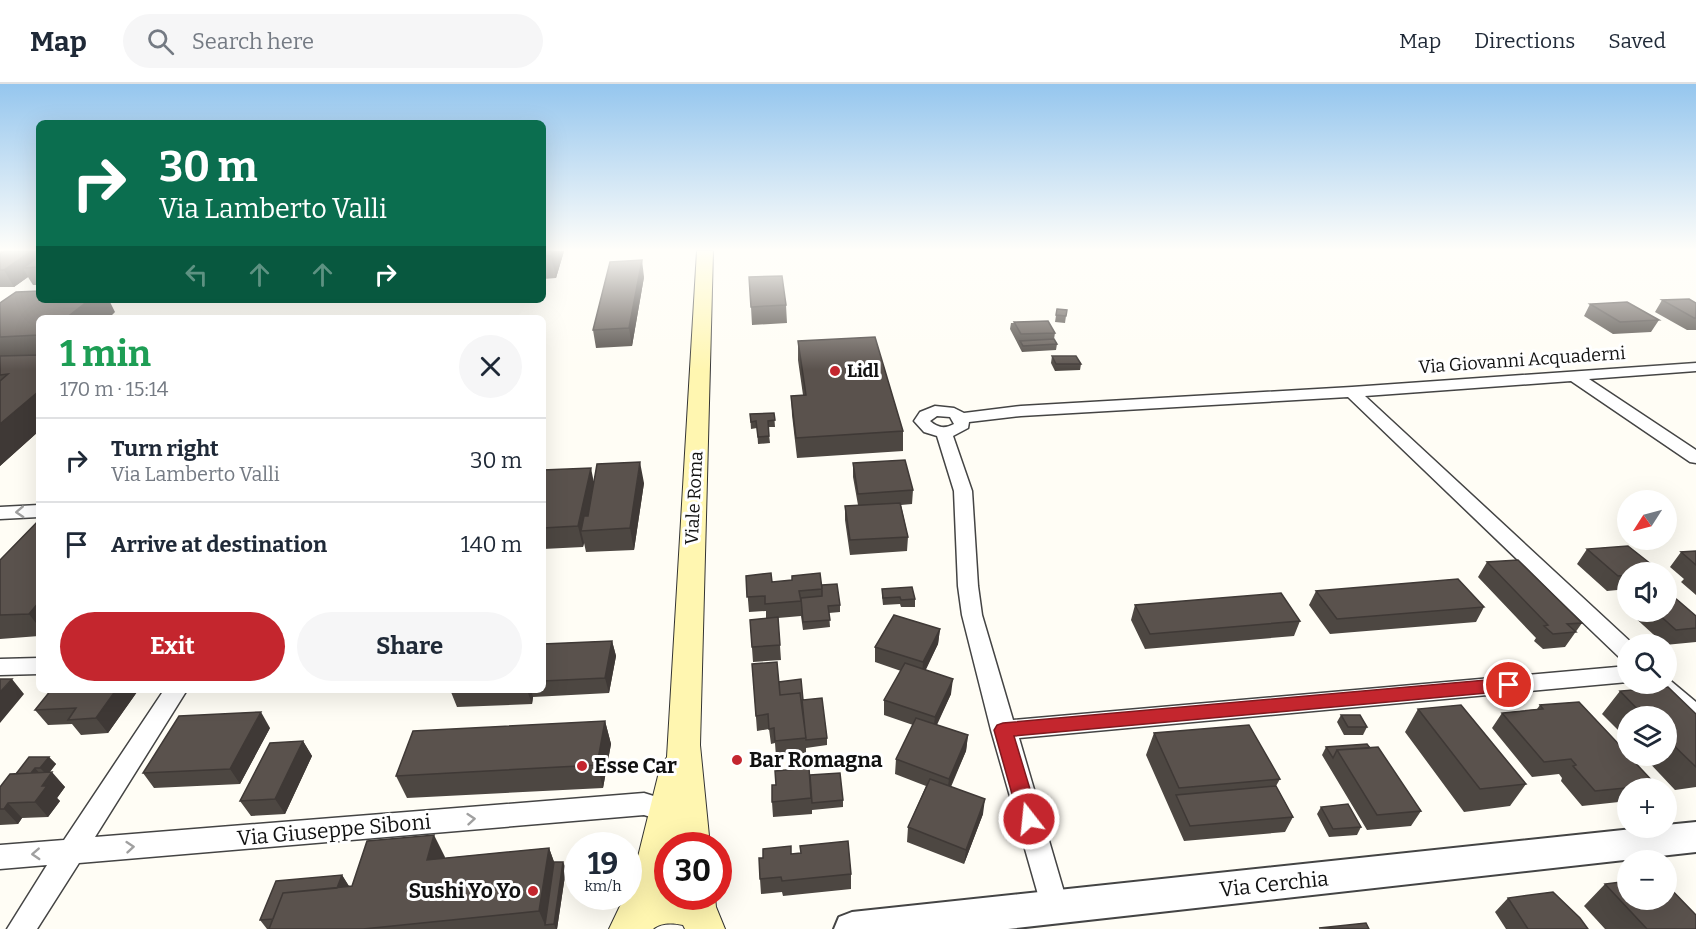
<!DOCTYPE html>
<html lang="en">
<head>
<meta charset="utf-8">
<style>
	body { margin:0; font-family:Bitter,serif; background:#f6f6f7; color:#1f2937; height:100vh; display:flex; flex-direction:column; font-size:22px; white-space:nowrap }
	* { box-sizing:border-box; margin:0 }
	p { font-size:20px; color:#747a83 }
	.icon { flex:none; width:33px; height:33px; fill:none; stroke:currentColor; stroke-width:2; stroke-linecap:round; stroke-linejoin:round }
	.map { position:relative; flex:1; overflow:hidden }
	.panel { position:absolute; left:36px; top:231px; width:510px; height:378px; display:flex; flex-direction:column; background:#fff; border-radius:9px; box-shadow:0 6px 24px #0002 }
	.panel>* { flex:none }
	.guide { position:absolute; left:36px; top:36px; width:510px; height:183px; border-radius:9px; box-shadow:0 6px 24px #0002; background:#0b6e4f; color:#fff; overflow:hidden }
	.needle { width:39px; rotate:234deg }
	.buttons { position:absolute; left:1617px; top:406px; display:grid; gap:12px }
	.buttons a { display:grid; place-items:center; width:60px; height:60px; border-radius:50%; background:#fff; box-shadow:0 6px 24px #0002; font-size:30px }
	.speed { position:absolute; left:564px; top:748px; display:flex; gap:12px; font-size:30px; font-weight:700; text-align:center }
	.speed>* { display:grid; place-content:center; width:78px; height:78px; border-radius:50%; background:#fff; box-shadow:0 6px 24px #0002; line-height:1 }
	.speed small { font-size:15px; font-weight:400 }
	.speed .limit { border:9px solid #d22; background:#fff; color:#111 }
	.pin { position:absolute; display:grid; place-items:center; width:51px; height:51px; color:#fff; margin:-26px; border:3px solid #fff; border-radius:50%; box-shadow:0 2px 6px #0007 }
	.me { position:absolute; width:66px; margin:-33px; rotate:344deg; stroke-linejoin:round; filter:drop-shadow(0 0 4px #0008) }
	.turn { display:flex; align-items:center; gap:21px; height:126px; padding:0 24px; font-size:27px }
	.turn .icon { width:78px; height:78px; stroke-width:2.5 }
	.turn b { display:block; font-size:42px; line-height:51px }
	.lanes { display:flex; align-items:center; height:57px; padding:0 24px; background:#0003; justify-content:center; gap:30px; direction:ltr }
	.lanes .off { opacity:.35 }
	.round { display:grid; place-items:center; flex:none; width:63px; height:63px; border-radius:32px; background:#f6f6f7 }
	.headline { display:flex; align-items:center; justify-content:space-between; height:102px; padding:0 24px }
	h1 { font-size:36px; font-weight:700; line-height:45px; color:#1e9e55 }
	.primary-button { display:flex; gap:12px; margin-top:auto; padding:12px 24px }
	.primary-button a { flex:1; height:69px; border-radius:36px; background:#c4262e; color:#fff; font-size:24px; font-weight:700; line-height:69px; text-align:center }
	.primary-button a+a { background:#f6f6f7; color:#1f2937 }
	ul { padding:0; list-style:none }
	li { display:flex; align-items:center; gap:18px; height:84px; padding:0 24px; border-top:2px solid #e0e1e3 }
	li div { flex:1 }
	li b { display:block; font-size:22px }
	li em { font-style:normal }
	header { display:flex; align-items:center; gap:36px; box-sizing:border-box; height:84px; padding:0 30px; background:#fff; border-bottom:2px solid #e0e1e3 }
	header strong { font-size:28px }
	nav { display:flex; gap:33px; margin-inline-start:auto; font-size:21px }
	.search { width:420px; height:54px; background:#f6f6f7; display:flex; align-items:center; gap:15px; box-sizing:border-box; padding:0 21px; border-radius:33px; color:#747a83; font-size:22px }
	.map>svg:first-child { display:block }
	.lines { fill:none; stroke-linecap:round; stroke-linejoin:round }
	.minor-casing { stroke:#444; stroke-width:3 }
	.tertiary-casing { stroke:#444; stroke-width:4 }
	.secondary-casing { stroke:#333; stroke-width:2 }
	.minor { fill:#fff; fill-rule:evenodd }
	.tertiary { fill:#fff; fill-rule:evenodd }
	.secondary { fill:#fff6b0; fill-rule:evenodd }
	.wall { fill:#4d4742 }
	.shaded-wall { fill:#3f3936 }
	.building { fill:#5a524d; stroke:#3f3936; stroke-width:1.5 }
	.oneway { stroke:#a0a0a0 }
	.route { fill:#c4262e; stroke:#7f191e; stroke-width:1.5 }
	.poi-dot { fill:#c4262e; stroke:#fff; stroke-width:2 }
	.labels { text-anchor:middle; dominant-baseline:central; stroke-width:6; stroke-linejoin:round; paint-order:stroke }
	.street-label { font-size:18px; fill:#111; stroke:#fff }
	.poi-label { font-size:18px; font-weight:bold; fill:#111; stroke:#fff; text-anchor:start }
	.near-poi-label { font-size:21px; font-weight:bold; fill:#111; stroke:#fff; text-anchor:start }
	.near-street-label { font-size:21px; fill:#111; stroke:#fff }
</style>
</head>
<body>
<header>
<strong>Map</strong>
<div class="search"><svg class="icon" aria-label="search" viewBox="0 0 24 24"><circle cx="10" cy="10" r="6"/><path d="M15 15l6 6"/></svg>Search here</div>
<nav><a>Map</a><a>Directions</a><a>Saved</a></nav>
</header>
<div class="map">
<svg width="1696" height="845" viewBox="0 0 1696 845">
	<rect width="100%" height="100%" fill="#fffdf5"/>
	<g class="lines">
		<defs>
			<path id="minor" d="M1696 279V287L1589 295 1696 366V379L1690 378 1571 297 1365 312 1634 561H1628V576L1620 574 1348 313 1021 332 969 338 968 344 953 352 972 407 978 502 982 531 1013 636 1628 582V598L1019 654 1069 825 1065 835 1055 838 1045 835 991 646 962 531 958 502 954 407 937 352 924 348 914 337 920 328 935 322 954 324 964 329 1021 322 1352 303ZM937 332 950 333 954 340C945 345 938 344 930 337Z
				M39 421V433L0 435V423Z
				M39 574V590L0 591V575Z
				M1666 593 1696 618V641L1688 639 1654 606 1651 600H1666Z
				M164 606H187L95 753 644 709 676 719 680 727 676 735 667 738 644 731 79 779 37 845H7L47 781 0 785V761L64 756Z"/>
			<path id="tertiary" d="M1696 738V768L1008 845H834L839 833 852 828 1642 744H1666V741Z"/>
			<path id="secondary" d="M697 167H713L700 661 710 762H668V813H715L716 823 725 845H685L683 841C673 839 661 838 653 845H609L620 822 628 813 660 684 667 673Z"/>
		</defs>
		<use href="#minor" class="minor-casing"/>
		<use href="#tertiary" class="tertiary-casing"/>
		<use href="#secondary" class="secondary-casing"/>
		<use href="#minor" class="minor"/>
		<use href="#tertiary" class="tertiary"/>
		<use href="#secondary" class="secondary"/>
	</g>
	<path class="wall" d="M0 167H39V202L38 201H33L28 193 14 203H0Z
		M543 167H564L556 194 543 195Z
		M644 193 632 262 596 264 593 246Z
		M1662 216 1696 219V246H1687L1655 228Z
		M0 219 115 228 39 234V347L0 382Z
		M1590 220 1659 236 1651 248 1613 250 1584 232Z
		M786 221 787 239 752 241 751 223Z
		M1057 225 1066 232 1065 239 1055 238Z
		M1011 239H1014L1055 249 1054 255 1057 260 1056 266 1022 268 1010 245Z
		M798 257 903 347V367L797 374 792 331 791 312 803 311 798 276Z
		M1052 272 1081 280 1080 286 1055 287 1051 279Z
		M774 329 775 343H768L770 359 758 360 757 344 751 345 750 330Z
		M853 379 913 406 912 420 901 421 908 453 907 467 850 471 845 436V422L858 421 853 393Z
		M543 386 594 397 644 399 634 466 586 468 584 459 583 463 543 465Z
		M39 436V552L0 555V476Z
		M1587 465 1661 488 1628 489V505L1607 507 1577 480Z
		M1696 467V511L1681 498 1684 495 1670 483 1681 468Z
		M1487 478 1582 539 1565 563 1543 565 1534 557 1536 554 1478 493Z
		M746 492 772 498 822 501 840 521V528L829 529 830 543 803 546 801 532 778 534 781 576 753 578 750 536 766 534V527L749 528Z
		M882 505 915 515V523H901L900 520 883 521 882 512Z
		M1316 507 1484 523 1476 538 1330 550 1309 521Z
		M1135 521 1300 537 1294 552 1145 565 1131 536Z
		M1634 528H1666L1696 532V558L1665 561 1632 531Z
		M940 545 938 560 925 586 951 610 937 641 968 651 966 667 951 703 983 730 964 780 907 758 908 743 926 702 895 690 896 675 913 641 884 631V616L901 587 875 578V563Z
		M612 557 616 572 609 609 533 613 532 620 457 623 451 608 452 606H543V560Z
		M752 580 779 598 803 616 827 654V661L806 664V669L776 673 775 659 771 660 769 645 757 647Z
		M1620 607 1696 630V703L1675 706 1643 672H1666V633H1628V656L1602 630Z
		M137 608 108 649 81 651 72 640 48 641 35 626Z
		M1540 621 1656 701 1653 705H1628V717L1582 722 1561 697 1562 694 1559 690 1532 693 1492 644 1502 629 1537 625Z
		M1418 625 1526 700 1510 722 1464 728 1405 648Z
		M1341 631 1367 643 1363 651H1344L1337 638Z
		M605 637 611 660 603 704 407 714 396 692Z
		M270 644 240 700 154 704 143 689Z
		M1154 649 1280 695 1276 702 1293 733 1285 748 1184 757 1146 671Z
		M303 657 312 672 285 730 251 732 240 717Z
		M1326 663 1370 664 1421 727 1411 742 1367 746 1322 671Z
		M49 673 56 680 50 688 65 703 57 714 60 717 48 733 22 734 18 740 0 741V703L16 690Z
		M810 691 843 716V723L812 726V730L773 733 772 718 776 701Z
		M1321 723 1361 743 1357 751 1329 753 1317 730Z
		M549 764 554 778H563L566 785 557 845H267L260 836 342 791 349 802H352L445 773 444 774Z
		M791 770 851 790V805L783 812 782 808 761 810 760 795Z
		M1605 800 1696 845H1605L1584 822Z
		M1508 814 1588 845H1506L1495 828Z"/>
	<path class="shaded-wall" d="M31 167H39V183L23 184 28 193 14 203 4 186Z
		M553 167H564L556 194 551 172Z
		M642 176 644 193 632 262 629 244Z
		M89 216H109L115 228 109 234H66Z
		M39 307V347L0 382V340Z
		M640 378 644 399 634 466 630 444Z
		M591 384 595 404 586 447H581L584 459 583 463 578 442Z
		M39 518V543L29 530Z
		M940 545 938 560 922 594 923 578Z
		M612 557 616 572 609 609 605 594Z
		M12 595 24 610 0 639V608Z
		M953 595 951 610 933 648 935 633Z
		M116 606H136L137 608 108 649 96 634Z
		M527 606H531L533 613 532 620Z
		M261 628 270 644 240 700 230 685Z
		M605 637 611 660 603 704 597 681Z
		M968 651 966 667 947 710 949 695Z
		M303 657 312 672 285 730 275 715Z
		M49 673 56 680 47 691 40 684Z
		M35 684 42 692 30 690Z
		M52 688 65 703 57 714 60 717 48 733 35 718 42 702Z
		M985 715 983 730 964 780 966 766Z
		M8 719 22 734 18 740 4 725Z
		M434 751 445 773 439 798 427 776Z
		M549 764 557 786 545 841 539 827Z
		M563 778 566 785 557 845H556L554 840Z
		M342 791 351 806 334 811Z"/>
	<path class="building" d="M5 167H31L4 186H0V170Z
		M543 167H553L551 172H543Z
		M39 173V183L23 184Z
		M642 176 629 244 593 246 610 178Z
		M782 192 786 221 751 223 749 193Z
		M39 207V216H89L66 234H39V251L0 253V219L16 208Z
		M1689 215 1696 219V234H1694L1662 216Z
		M1627 218 1659 236 1620 238 1590 220Z
		M1057 225 1067 226 1066 232 1056 231Z
		M1048 237 1055 249 1021 250 1014 238Z
		M875 253 903 347 796 354 791 312 806 311 798 257Z
		M1054 255 1057 260 1023 262 1020 257Z
		M39 271V307L0 340V297L8 290 0 291V272Z
		M1052 272H1076L1081 280H1056Z
		M774 329 775 336 768 337 769 352 758 353 756 337 751 338 750 330Z
		M905 376 913 406 858 410 853 379Z
		M640 378 630 444 581 447 584 432H588L597 380Z
		M591 384 578 442 543 444V386Z
		M900 419 908 453 850 456 845 422Z
		M39 436V518L29 530 0 531V476Z
		M1628 462 1661 488 1628 489V491L1618 492 1587 465Z
		M1696 467V481L1681 468Z
		M1518 476 1582 539 1567 540 1576 548 1553 550 1544 542 1548 541 1487 478Z
		M771 489 772 498 792 496V492L820 489 822 505 799 507 801 517 765 520V512L747 513 746 492Z
		M1458 495 1484 523 1337 535 1316 507Z
		M837 500 840 521 828 522 830 536 803 538 801 514 822 512V501Z
		M912 503 915 515 901 516 900 513 883 514 882 505Z
		M1281 509 1300 537 1150 550 1135 521Z
		M1674 513 1696 532V544L1676 546 1656 528H1666V514Z
		M894 531 940 545 923 578 875 563Z
		M778 533 780 561 752 563 750 536Z
		M612 557 605 594 543 597V560Z
		M777 578 780 611 800 609 806 654 775 657 774 644 769 645 768 630 756 632 752 580Z
		M905 579 953 595 935 633 884 616Z
		M0 595H12L0 608Z
		M801 595 803 616 822 614 827 654 806 656 802 616H801L800 609 780 611 779 598Z
		M1668 603 1696 630V683L1666 654V633H1645L1620 607Z
		M51 606H116L96 634 68 636 76 624 35 626Z
		M452 606H494L451 608Z
		M1579 618 1628 670V672H1629L1656 701 1595 707 1573 682 1576 681 1571 675 1544 678 1502 629 1543 625 1540 621Z
		M1461 621 1526 700 1480 705 1418 625Z
		M261 628 230 685 143 689 179 632Z
		M1341 631H1360L1367 643H1348Z
		M916 634 968 651 949 695 896 675Z
		M605 637 597 681 396 692 413 647Z
		M1249 641 1280 695 1179 704 1154 649Z
		M303 657 275 715 240 717 270 659Z
		M1367 660 1370 664 1337 666 1333 674 1326 663Z
		M1378 663 1421 727 1377 731 1337 666Z
		M29 673H49L40 684H35L31 689 16 690Z
		M809 684 811 714 772 718V701H776L775 687Z
		M52 688 42 702H47L35 718 8 719 4 725H0V703L10 690Z
		M840 689 843 716 812 719 810 691Z
		M930 695 985 715 966 766 908 743Z
		M1276 702 1293 733 1190 742 1176 711Z
		M1348 720 1361 743 1333 745 1321 723Z
		M434 751 427 776 549 764 539 827 363 845H269L283 809 352 802 367 757Z
		M848 757 851 790 782 797 781 793 760 795 759 774H763V765L791 762V770L801 769 800 762Z
		M554 778H563L554 840 545 841Z
		M342 791 337 804 283 809 273 835 260 836 276 797Z
		M1628 797V816H1666V800L1696 831V845H1647L1605 800Z
		M1553 808 1580 834 1588 845H1528L1508 814Z
		M1366 839 1369 845 1319 844Z"/>
	<defs><path id="oneway-chevron" d="M-2-3.5L2.5 0L-2 3.5" fill="none" stroke-width="1.6" stroke-linecap="round" stroke-linejoin="round" transform="scale(1.5)"/></defs>
	<g class="oneway">
		<use href="#oneway-chevron" transform="translate(20 428) rotate(177)"/>
		<use href="#oneway-chevron" transform="translate(471 735) rotate(-5)"/>
		<use href="#oneway-chevron" transform="translate(130 763) rotate(-5)"/>
		<use href="#oneway-chevron" transform="translate(36 770) rotate(177)"/>
	</g>
	<linearGradient id="sky" x2="0" y2="1"><stop stop-color="#95c6ee"/><stop offset="0.58" stop-color="#fffefa"/><stop offset="1" stop-color="#fffefa" stop-opacity="0"/></linearGradient>
	<rect width="1696" height="286" fill="url(#sky)"/>
	<path class="route" d="M1509 594 1515 596 1517 601 1515 605 1509 607 1014 652 1039 735 1036 741 1029 744 1022 741 1019 735 994 646 997 641 1003 639Z"/>
	<g class="poi-dot">
		<circle cx="835" cy="287" r="6"/>
		<circle cx="737" cy="676" r="6"/>
		<circle cx="582" cy="682" r="6"/>
		<circle cx="533" cy="807" r="6"/>
	</g>
	<g class="labels">
		<g class="street-label">
			<text transform="translate(1522 276) rotate(-4)">Via Giovanni Acquaderni</text>
			<text transform="translate(694 414) rotate(-87)">Viale Roma</text>
		</g>
		<g class="poi-label">
			<text x="847" y="287">Lidl</text>
		</g>
		<g class="near-poi-label">
			<text x="749" y="676">Bar Romagna</text>
			<text x="594" y="682">Esse Car</text>
			<text x="521" y="807" text-anchor="end">Sushi Yo Yo</text>
		</g>
		<g class="near-street-label">
			<text transform="translate(334 746) rotate(-5)">Via Giuseppe Siboni</text>
			<text transform="translate(1274 800) rotate(-6)">Via Cerchia</text>
		</g>
	</g>
</svg>
<div class="buttons">
<a><svg class="needle" viewBox="-14 -14 28 28"><path d="M0-13l5 13h-10z" fill="#e53935"/><path d="M0 13l5-13h-10z" fill="#747a83"/></svg></a>
<a><svg class="icon" aria-label="sound" viewBox="0 0 24 24"><path d="M4 9h4l5-4v14l-5-4H4zM17 9q2 3 0 6"/></svg></a>
<a><svg class="icon" aria-label="search" viewBox="0 0 24 24"><circle cx="10" cy="10" r="6"/><path d="M15 15l6 6"/></svg></a>
<a><svg class="icon" aria-label="layers" viewBox="0 0 24 24"><path d="M12 4l9 5-9 5-9-5zM3 14l9 5 9-5"/></svg></a>
<a>+</a>
<a>−</a>
</div>
<div class="speed"><div>19<small>km/h</small></div><div class="limit">30</div></div>
<div class="pin" style="left:1509px;top:601px;background:#d93025"><svg class="icon" aria-label="arrive" viewBox="0 0 24 24"><path d="M6 21V4h12l-3 4 3 4H6"/></svg></div>
<svg class="me" style="left:1029px;top:735px" viewBox="-20 -20 40 40"><circle r="17" fill="#c4262e" stroke="#fff" stroke-width="3"/><path d="M0-11L8 9 0 5-8 9z" fill="#fff"/></svg>
<div class="guide">
<div class="turn"><svg class="icon" aria-label="right" viewBox="0 0 24 24"><path d="M7 20v-9h11M14 6l5 5-5 5"/></svg><div><b>30 m</b>Via Lamberto Valli</div></div>
<div class="lanes"><svg class="icon off" aria-label="left" viewBox="0 0 24 24"><path d="M17 20v-9H6M10 6l-5 5 5 5"/></svg><svg class="icon off" aria-label="ahead" viewBox="0 0 24 24"><path d="M12 20V5M6 11l6-6 6 6"/></svg><svg class="icon off" aria-label="ahead" viewBox="0 0 24 24"><path d="M12 20V5M6 11l6-6 6 6"/></svg><svg class="icon" aria-label="right" viewBox="0 0 24 24"><path d="M7 20v-9h11M14 6l5 5-5 5"/></svg></div>
</div>
<section class="panel">
<div class="headline"><div><h1>1 min</h1><p>170 m · 15:14</p></div><a class="round"><svg class="icon" aria-label="close" viewBox="0 0 24 24"><path d="M6 6l12 12M18 6L6 18"/></svg></a></div>
<ul>
<li><svg class="icon" aria-label="right" viewBox="0 0 24 24"><path d="M7 20v-9h11M14 6l5 5-5 5"/></svg><div><b>Turn right</b><p>Via Lamberto Valli</p></div><em>30 m</em></li>
<li><svg class="icon" aria-label="arrive" viewBox="0 0 24 24"><path d="M6 21V4h12l-3 4 3 4H6"/></svg><div><b>Arrive at destination</b></div><em>140 m</em></li>
</ul>
<div class="primary-button"><a>Exit</a><a>Share</a></div>
</section>
</div>
</body>
</html>
